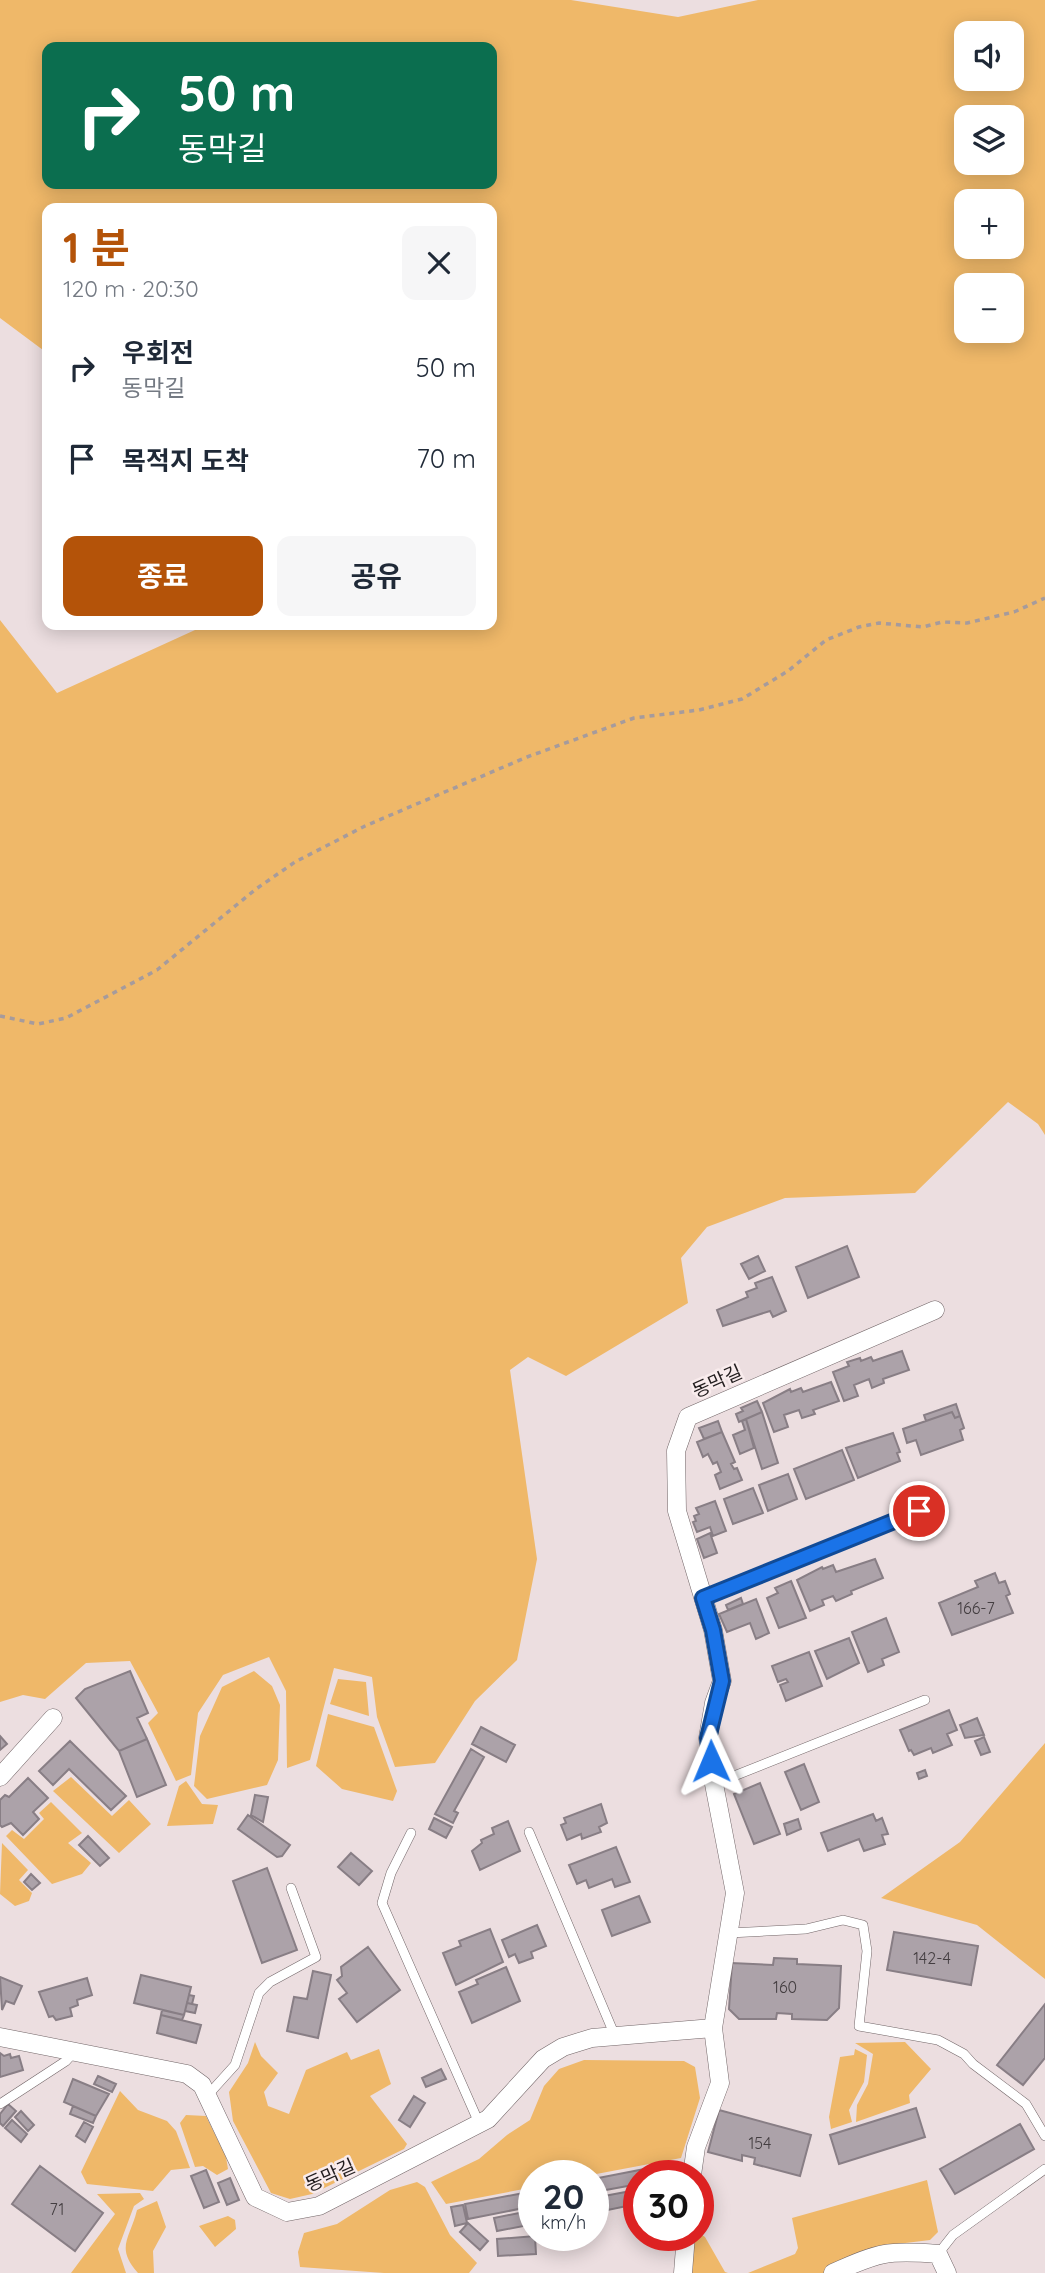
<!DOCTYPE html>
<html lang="ko">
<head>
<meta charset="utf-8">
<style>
	body { margin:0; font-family:Quicksand,"Noto Sans KR",sans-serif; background:#f6f6f7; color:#1f2937; height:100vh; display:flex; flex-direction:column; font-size:26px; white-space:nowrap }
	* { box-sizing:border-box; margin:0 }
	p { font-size:23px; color:#747a83 }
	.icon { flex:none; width:38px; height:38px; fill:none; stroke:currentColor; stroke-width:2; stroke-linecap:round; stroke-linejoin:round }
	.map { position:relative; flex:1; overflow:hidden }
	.details { position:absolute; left:42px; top:203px; width:455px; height:427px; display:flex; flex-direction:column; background:#fff; border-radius:14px; box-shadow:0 4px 18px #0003 }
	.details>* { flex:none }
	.banner { position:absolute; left:42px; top:42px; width:455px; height:147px; border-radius:14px; box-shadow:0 4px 18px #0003; background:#0b6e4f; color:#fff; overflow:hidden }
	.buttons { position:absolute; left:954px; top:21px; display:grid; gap:14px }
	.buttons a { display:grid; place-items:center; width:70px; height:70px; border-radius:14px; background:#fff; box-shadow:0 4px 18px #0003; font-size:35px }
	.speed { position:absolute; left:518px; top:2160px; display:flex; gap:14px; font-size:35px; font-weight:700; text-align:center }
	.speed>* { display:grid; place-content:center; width:91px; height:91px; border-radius:50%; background:#fff; box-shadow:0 4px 18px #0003; line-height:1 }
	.speed small { font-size:18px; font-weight:400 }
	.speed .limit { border:10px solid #d22; background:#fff; color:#111 }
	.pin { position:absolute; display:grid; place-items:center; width:60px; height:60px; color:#fff; margin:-30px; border:4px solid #fff; border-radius:50%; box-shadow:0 2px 7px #0007 }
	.me { position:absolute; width:77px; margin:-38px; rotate:359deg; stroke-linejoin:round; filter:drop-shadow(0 0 5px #0008) }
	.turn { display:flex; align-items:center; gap:24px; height:147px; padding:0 21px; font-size:32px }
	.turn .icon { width:91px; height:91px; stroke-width:2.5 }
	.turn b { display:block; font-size:49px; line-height:60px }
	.round { display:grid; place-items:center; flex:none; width:74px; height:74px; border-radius:14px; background:#f6f6f7 }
	.summary { display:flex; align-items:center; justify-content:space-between; height:119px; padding:0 21px }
	h1 { font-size:42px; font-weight:700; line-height:52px; color:#b45309 }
	.cta { display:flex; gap:14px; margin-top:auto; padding:14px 21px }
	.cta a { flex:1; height:80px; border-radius:14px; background:#b45309; color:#fff; font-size:28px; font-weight:700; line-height:80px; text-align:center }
	.cta a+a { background:#f6f6f7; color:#1f2937 }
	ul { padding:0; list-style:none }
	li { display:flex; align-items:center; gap:21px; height:91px; padding:0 21px }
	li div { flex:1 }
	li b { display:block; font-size:26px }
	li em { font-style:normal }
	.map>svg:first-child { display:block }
	.green { fill:#efb869; fill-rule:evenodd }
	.building { fill:#aca2a9; stroke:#887e85; stroke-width:2 }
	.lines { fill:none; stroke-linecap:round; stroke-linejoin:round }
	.service-casing { stroke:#726668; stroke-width:10 }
	.minor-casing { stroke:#726668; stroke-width:19 }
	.path { stroke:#a69b9c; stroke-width:3.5; stroke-dasharray:5 5; stroke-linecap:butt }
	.service { stroke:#fff; stroke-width:9 }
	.minor { stroke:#fff; stroke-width:18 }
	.route-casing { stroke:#114b97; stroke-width:18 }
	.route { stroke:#1a73e8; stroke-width:12 }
	.labels { text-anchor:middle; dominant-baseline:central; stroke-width:5; stroke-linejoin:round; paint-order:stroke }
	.number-label { font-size:16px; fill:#443e41 }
	.street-label { font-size:19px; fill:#221d1e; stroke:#f9eced }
</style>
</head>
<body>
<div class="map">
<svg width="1045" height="2273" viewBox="0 0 1045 2273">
	<rect width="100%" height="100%" fill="#ecdee0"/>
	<path class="green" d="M0 0H571L678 17 758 0H1045V1135L1038 1124 1008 1102 915 1193 785 1198 707 1227 681 1258 688 1303 566 1376 528 1357 510 1370 537 1559 517 1660 475 1701 435 1763 395 1767 377 1717 372 1677 334 1668 310 1760 287 1768 286 1691 269 1657 223 1675 198 1713 191 1775 176 1781 148 1723 158 1713 130 1661 86 1663 45 1699 23 1695 0 1702V620L57 693 195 630 194 625H492V208H47V353L0 318ZM966 33H1012V79H966ZM47 47H492V184H47ZM966 117H1012V163H966ZM966 201H1012V247H966ZM966 285H1012V331H966Z
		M254 1671 272 1686 280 1705 278 1760 267 1785 207 1799 194 1786 200 1736 222 1687Z
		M338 1679 366 1682 369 1716 330 1704Z
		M328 1714 374 1727 397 1791 393 1801 342 1789 316 1766Z
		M1045 1743V1979L977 1925 881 1898 960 1842Z
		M71 1777 112 1816 129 1800 151 1824 119 1853 53 1791Z
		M186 1781 202 1804 218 1805 213 1824 167 1826 179 1786Z
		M51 1802 82 1833 68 1843 91 1863 82 1874 52 1884 6 1836 12 1830 24 1839 44 1819 39 1813Z
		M2 1843 28 1870 19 1880 32 1893 29 1901 15 1906 0 1894Z
		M255 2042 261 2056 278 2073 264 2092 268 2106 289 2114 306 2070 347 2052 351 2060 379 2049 391 2084 370 2096 407 2144 404 2149 312 2194 290 2199 271 2193 233 2121 229 2092 248 2063Z
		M905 2042 931 2069 909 2095 910 2103 856 2122 857 2105 868 2084 873 2054 855 2043Z
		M855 2049 867 2055 864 2082 849 2110 852 2122 831 2129 829 2117 840 2057 854 2055Z
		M584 2060 684 2061 695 2067 700 2098 681 2158 591 2175H534V2187L446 2204 431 2182 479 2159 507 2135 530 2120 544 2086 559 2069Z
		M120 2091 138 2110 167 2121 176 2131 190 2168 171 2170 153 2191 87 2184 81 2172Z
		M186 2115 206 2116 226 2157 228 2169 217 2175 203 2166 195 2167 180 2123Z
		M927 2180 938 2232 930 2240 881 2246 823 2273H748L795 2254 798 2248 792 2218Z
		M417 2182 425 2187 450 2235 477 2263 469 2273H384L300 2267 298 2252 304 2233 337 2224 390 2190Z
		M140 2193 144 2199 134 2206 118 2249 126 2273H71L115 2214 97 2194Z
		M157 2201 166 2227 153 2251 154 2273H138C115 2247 130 2239 137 2210Z
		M228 2216 235 2220 236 2229 215 2247 199 2226Z
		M698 2232 705 2237 725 2272 728 2273H688L690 2235Z"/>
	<path class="building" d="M847 1246 859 1277 808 1298 796 1267Z
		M758 1256 765 1271 749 1279 741 1264Z
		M772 1277 786 1311 773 1317 770 1311 723 1326 717 1310 748 1297 746 1292 757 1288 755 1283Z
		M902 1351 909 1370 883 1379 884 1383 872 1388 869 1379 854 1385 858 1396 844 1401 833 1372 849 1366 847 1362 860 1358 861 1361 871 1357 873 1361Z
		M831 1382 839 1401 813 1410 815 1414 802 1418 799 1410 784 1415 788 1427 774 1432 763 1403 790 1389 791 1392 801 1388 803 1392Z
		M757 1401 762 1412 739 1422 736 1414 743 1411 741 1408Z
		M956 1404 960 1416 955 1418 952 1412 926 1421 924 1415Z
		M762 1412 778 1463 762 1469 746 1419Z
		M952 1412 955 1418 960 1416 964 1428 960 1430 963 1440 921 1455 916 1440 907 1443 903 1429Z
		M746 1419 754 1448 740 1454 733 1435 745 1430 742 1421Z
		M718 1421 722 1432 704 1439 699 1428Z
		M722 1432 735 1462 731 1464 734 1469 737 1468 742 1480 720 1489 715 1475 721 1472 717 1462 713 1464 708 1454 703 1457 697 1442Z
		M893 1433 900 1452 897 1453 900 1461 858 1478 846 1448Z
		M842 1450 854 1480 806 1499 794 1469Z
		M788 1474 797 1499 768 1511 759 1485Z
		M753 1488 763 1513 733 1524 724 1499Z
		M715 1501 726 1531 713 1536 710 1527 697 1532 693 1522 696 1521 694 1516 699 1514 696 1508Z
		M710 1533 717 1553 704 1558 697 1539Z
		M875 1559 883 1578 851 1591 852 1594 836 1601 833 1596 822 1600 824 1605 810 1611 797 1580 822 1567 823 1569 833 1565 836 1572Z
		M995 1573 999 1583 1005 1581 1010 1594 1006 1596 1013 1613 952 1635 939 1603 978 1587 975 1581Z
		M791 1581 806 1618 779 1628 767 1598 778 1593 775 1588Z
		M741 1598 743 1604 728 1610 726 1605Z
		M756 1599 769 1633 756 1639 750 1623 727 1632 719 1614Z
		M886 1618 899 1652 882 1659 884 1665 868 1672 852 1632Z
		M849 1638 859 1663 827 1679 815 1651Z
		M809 1652 822 1686 786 1701 780 1685 788 1682 786 1679 778 1682 772 1666Z
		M130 1671 148 1713 137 1718 147 1739 119 1751 76 1698 85 1689Z
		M949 1710 957 1730 947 1734 952 1745 933 1753 931 1748 914 1755 911 1750 909 1751 900 1730Z
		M977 1718 984 1735 965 1738 960 1725Z
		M481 1727 515 1745 506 1762 472 1744Z
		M0 1736 7 1744 0 1750Z
		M984 1737 990 1752 981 1755 975 1741Z
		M147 1739 166 1785 137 1797 119 1751Z
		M70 1741 126 1796 111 1810 69 1769 53 1785 39 1771Z
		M471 1749 484 1757 454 1811 458 1813 453 1823 435 1814Z
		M804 1764 819 1802 801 1810 785 1772Z
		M925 1770 927 1776 919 1779 917 1773Z
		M28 1778 48 1798 33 1812 39 1819 23 1835 11 1823 2 1827 0 1825V1800L5 1795 9 1797Z
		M760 1783 780 1834 754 1844 734 1794Z
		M255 1795 268 1797 263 1822 251 1815Z
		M601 1804 607 1823 599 1827 601 1832 582 1839 581 1834 567 1840 561 1825 566 1823 564 1818Z
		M873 1814 876 1821 882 1818 888 1834 882 1835 885 1844 864 1851 859 1839 828 1851 821 1833Z
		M248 1815 290 1845 282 1856 277 1857 238 1829Z
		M434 1818 452 1827 446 1838 429 1829Z
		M798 1819 801 1829 787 1835 784 1824Z
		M508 1821 520 1851 480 1870 472 1851 482 1843 481 1840 494 1834 492 1828Z
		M88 1836 109 1858 100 1866 79 1845Z
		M616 1847 630 1882 615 1887 612 1879 589 1888 586 1880 577 1884 569 1865Z
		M351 1853 372 1871 359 1885 338 1867Z
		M267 1868 297 1950 262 1963 233 1881Z
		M31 1874 40 1883 32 1890 24 1882Z
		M639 1896 650 1922 612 1936 602 1910Z
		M537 1925 546 1946 531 1952 533 1958 519 1963 515 1954 509 1957 502 1940Z
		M490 1929 503 1962 456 1985 443 1953 461 1946 459 1941Z
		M894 1932 978 1946 971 1985 887 1970Z
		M368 1947 400 1990 357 2022 339 1999 347 1993 337 1980 342 1976 341 1967Z
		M774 1958 797 1959V1964L841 1966 839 2008 827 2020 792 2019V2014L777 2013 776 2019H739L729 2009 732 1963 773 1965Z
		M506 1967 520 2001 472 2023 459 1992 478 1984 476 1980Z
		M313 1971 331 1975 318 2038 287 2031 294 1997 307 1999Z
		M141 1975 191 1987 184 2015 134 2003Z
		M0 1977 22 1986 14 2004 6 2001 2 2010Z
		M87 1978 92 1995 77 2000 78 2005 70 2008 72 2016 56 2020 53 2016 49 2017 39 1992Z
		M189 1995 194 1996 192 2004 187 2003Z
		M187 2003 197 2005 195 2013 185 2011Z
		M1045 2004V2058L1023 2085 997 2065Z
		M162 2010 184 2015 182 2020 161 2015Z
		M161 2015 201 2025 196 2043 157 2033Z
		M0 2053 4 2056 10 2054 11 2058 19 2056 23 2070 0 2077Z
		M441 2069 446 2079 426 2087 422 2078Z
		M98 2076 116 2084 112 2092 94 2084Z
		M73 2079 109 2094 96 2116 64 2102Z
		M414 2096 425 2103 410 2127 399 2120Z
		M8 2104 16 2111 3 2126 0 2123V2114Z
		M73 2106 96 2116 93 2123 70 2114Z
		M916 2108 925 2137 839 2164 830 2135Z
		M719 2110 811 2135 800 2176 754 2164 755 2158 742 2155V2161L708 2152Z
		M21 2111 34 2125 28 2131 15 2117Z
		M12 2120 27 2134 21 2142 5 2128Z
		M84 2122 93 2127 85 2142 76 2136Z
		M1020 2124 1034 2149 955 2194 940 2169Z
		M40 2166 103 2213 75 2251 12 2204Z
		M655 2167 657 2175H639V2184L600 2191 598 2178Z
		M206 2170 219 2202 204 2208 191 2176Z
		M230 2178 239 2200 227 2205 218 2183Z
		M534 2191V2206L468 2219 465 2204Z
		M631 2191 632 2205 593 2213V2198Z
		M463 2205 467 2223 455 2226 451 2207Z
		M534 2210V2224L497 2231 494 2218Z
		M468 2223 488 2241 480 2250 460 2232Z
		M535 2236 536 2254 498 2256 497 2239Z"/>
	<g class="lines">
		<defs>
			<path id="service" d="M703 1599 919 1511
				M714 1784 925 1700
				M529 1832 615 2036
				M411 1833 391 1873 382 1903 479 2123
				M729 1933 806 1929 843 1920 863 1925 867 1951 859 2026 938 2040 964 2054 973 2064 1026 2104 1045 2136
				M207 2096 235 2065 259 1993 270 1982 316 1957 291 1888
				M0 2104 66 2061 74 2052
				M938 2254 953 2235 1045 2169"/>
			<path id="minor" d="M0 1777 53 1718
				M0 2037 187 2074 202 2085 255 2197 287 2212 319 2206 488 2119 543 2059 563 2047 592 2038 713 2028
				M692 2175 696 2147 720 2083 713 2028 735 1893 714 1784 708 1738 714 1703 722 1681 713 1630 677 1511 676 1451 688 1417 935 1310
				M683 2273 686 2235
				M833 2273C879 2252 888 2250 938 2254L947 2273"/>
		</defs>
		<use href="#service" class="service-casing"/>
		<use href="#minor" class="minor-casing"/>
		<path class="path" d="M0 1016 38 1024 66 1018 157 970 256 889 295 862 365 826 527 757 634 718 699 710 742 699 788 671 826 640 859 627 879 623 923 627 942 622 967 623 1014 612 1045 598"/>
		<use href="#service" class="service"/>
		<use href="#minor" class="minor"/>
	</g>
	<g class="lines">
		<defs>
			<path id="route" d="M711 1761 708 1738 722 1681 713 1630 703 1598 919 1511"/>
		</defs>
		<use href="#route" class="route-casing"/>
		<use href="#route" class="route"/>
	</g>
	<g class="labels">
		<g class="number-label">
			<text x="976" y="1608">166-7</text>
			<text x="932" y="1958">142-4</text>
			<text x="785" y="1987">160</text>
			<text x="760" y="2143">154</text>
			<text x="57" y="2209">71</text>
		</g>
		<g class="street-label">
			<text transform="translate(717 1381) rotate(-24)">동막길</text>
			<text transform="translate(330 2175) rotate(-24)">동막길</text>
		</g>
	</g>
</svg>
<div class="buttons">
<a><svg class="icon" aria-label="sound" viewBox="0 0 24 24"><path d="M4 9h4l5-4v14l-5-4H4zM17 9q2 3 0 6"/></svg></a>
<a><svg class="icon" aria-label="layers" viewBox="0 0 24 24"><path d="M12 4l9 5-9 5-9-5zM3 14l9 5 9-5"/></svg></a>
<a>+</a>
<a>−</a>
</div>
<div class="speed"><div>20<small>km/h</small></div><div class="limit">30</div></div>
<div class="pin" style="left:919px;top:1511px;background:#d93025"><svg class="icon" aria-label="arrive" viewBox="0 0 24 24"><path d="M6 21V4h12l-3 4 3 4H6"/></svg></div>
<svg class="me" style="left:711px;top:1761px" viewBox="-20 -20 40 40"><path d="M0-17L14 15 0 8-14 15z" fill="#1a73e8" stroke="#fff" stroke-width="4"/></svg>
<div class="banner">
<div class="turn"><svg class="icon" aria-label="right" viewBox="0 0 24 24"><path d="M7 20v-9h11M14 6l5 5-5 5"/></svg><div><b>50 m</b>동막길</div></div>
</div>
<section class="details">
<div class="summary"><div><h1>1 분</h1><p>120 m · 20:30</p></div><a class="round"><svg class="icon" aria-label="close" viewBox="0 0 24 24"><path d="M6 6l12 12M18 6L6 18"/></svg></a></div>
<ul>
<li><svg class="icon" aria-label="right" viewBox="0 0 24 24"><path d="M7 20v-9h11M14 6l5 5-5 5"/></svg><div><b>우회전</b><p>동막길</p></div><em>50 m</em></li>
<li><svg class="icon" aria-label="arrive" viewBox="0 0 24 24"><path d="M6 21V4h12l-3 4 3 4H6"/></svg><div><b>목적지 도착</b></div><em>70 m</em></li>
</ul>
<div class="cta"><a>종료</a><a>공유</a></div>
</section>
</div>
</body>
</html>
